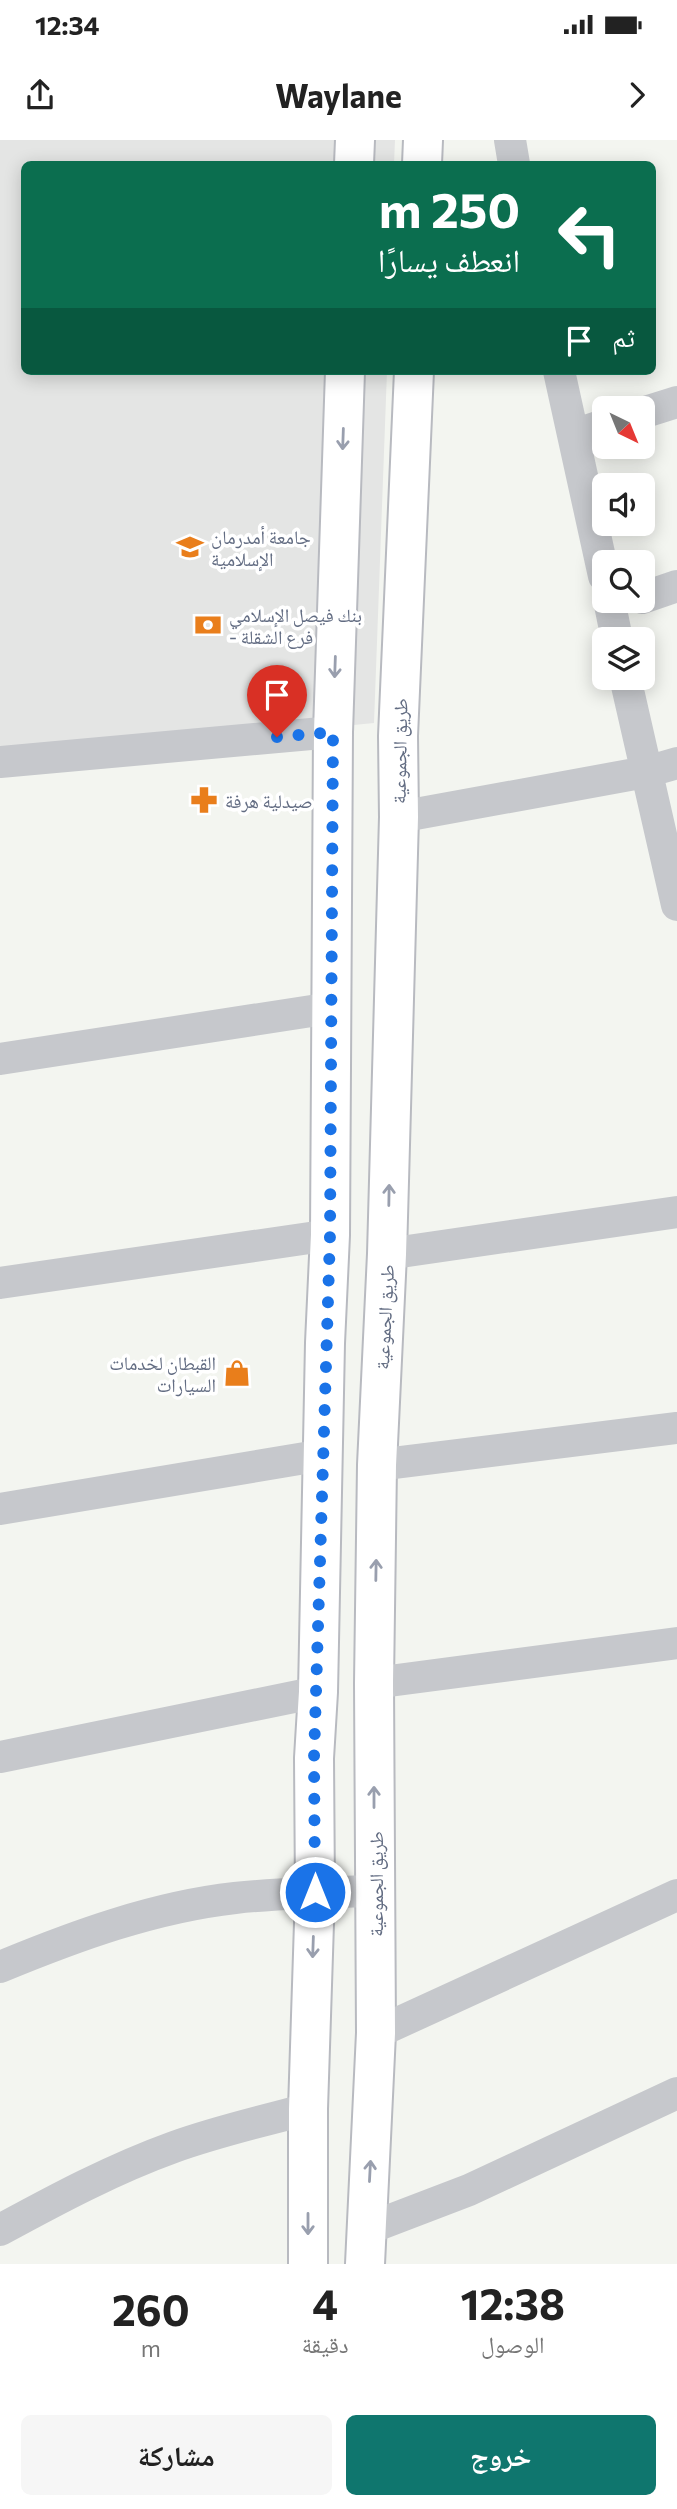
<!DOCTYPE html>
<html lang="ar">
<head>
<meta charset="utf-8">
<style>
	body { margin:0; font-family:Commissioner,"Noto Naskh Arabic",sans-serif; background:#f6f6f6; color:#222; direction:rtl; height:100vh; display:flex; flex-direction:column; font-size:26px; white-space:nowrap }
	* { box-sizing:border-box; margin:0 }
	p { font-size:23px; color:#767676 }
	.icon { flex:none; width:38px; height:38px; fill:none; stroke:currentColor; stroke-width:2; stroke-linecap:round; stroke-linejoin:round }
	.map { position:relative; height:2124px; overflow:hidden; direction:ltr }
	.details { display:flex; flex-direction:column; background:#fff; flex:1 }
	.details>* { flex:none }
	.banner { position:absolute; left:21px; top:21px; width:635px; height:214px; border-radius:10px; box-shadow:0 4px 18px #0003; direction:rtl; background:#0b6e4f; color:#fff; overflow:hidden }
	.needle { width:46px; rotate:137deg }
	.tools { position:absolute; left:592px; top:256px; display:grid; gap:14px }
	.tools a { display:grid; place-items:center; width:63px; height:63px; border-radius:10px; background:#fff; box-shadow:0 4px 18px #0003; font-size:35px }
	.pin { position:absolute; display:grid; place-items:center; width:60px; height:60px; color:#fff; margin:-72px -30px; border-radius:50% 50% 50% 0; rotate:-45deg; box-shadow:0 0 7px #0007 }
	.pin .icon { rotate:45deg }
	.me { position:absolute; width:77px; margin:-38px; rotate:0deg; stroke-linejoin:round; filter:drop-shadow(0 0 5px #0008) }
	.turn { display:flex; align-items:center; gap:24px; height:147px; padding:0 21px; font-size:32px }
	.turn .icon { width:91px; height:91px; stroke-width:2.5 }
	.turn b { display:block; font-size:49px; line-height:60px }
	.then { display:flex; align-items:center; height:66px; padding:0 21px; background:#0003; gap:14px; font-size:26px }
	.eta { display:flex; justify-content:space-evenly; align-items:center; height:119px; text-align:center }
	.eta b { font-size:42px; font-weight:700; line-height:49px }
	.primary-button { display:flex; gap:14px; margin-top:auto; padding:14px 21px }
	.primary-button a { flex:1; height:80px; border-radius:10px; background:#0f766e; color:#fff; font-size:28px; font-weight:700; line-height:80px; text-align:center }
	.primary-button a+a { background:#f6f6f6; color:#222 }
	.status { display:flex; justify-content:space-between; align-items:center; height:49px; padding:0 35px; background:#fff; direction:ltr }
	.status svg { height:19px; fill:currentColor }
	header { display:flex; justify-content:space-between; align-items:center; height:91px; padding:0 21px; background:#fff; font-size:32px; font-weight:700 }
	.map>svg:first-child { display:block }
	.built { fill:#e4e5e4 }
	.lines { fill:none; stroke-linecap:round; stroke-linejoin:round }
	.secondary-casing { stroke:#b8bac0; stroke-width:42 }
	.minor { stroke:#c6c8cc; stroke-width:32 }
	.secondary { stroke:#fff; stroke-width:38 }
	.oneway { stroke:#999fae }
	.route { stroke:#1a73e8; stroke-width:12; stroke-dasharray:0 21.6 }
	.labels { text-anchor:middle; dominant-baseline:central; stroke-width:7; stroke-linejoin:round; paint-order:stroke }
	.poi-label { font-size:19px; fill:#626c82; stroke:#fff; text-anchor:start }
	.street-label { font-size:19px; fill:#626c82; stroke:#fff }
</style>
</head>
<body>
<div class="status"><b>12:34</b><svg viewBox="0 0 49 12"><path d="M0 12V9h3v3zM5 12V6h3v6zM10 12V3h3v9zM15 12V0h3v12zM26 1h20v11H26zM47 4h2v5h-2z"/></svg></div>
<header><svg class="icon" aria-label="forward" viewBox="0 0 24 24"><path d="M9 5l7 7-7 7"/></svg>Waylane<svg class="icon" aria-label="share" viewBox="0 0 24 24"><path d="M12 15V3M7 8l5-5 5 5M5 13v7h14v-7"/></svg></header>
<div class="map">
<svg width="677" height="2124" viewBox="0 0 677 2124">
	<rect width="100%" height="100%" fill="#f3f5f0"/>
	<path class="built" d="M0 0H395L394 24H24V231H387L374 583 0 620Z"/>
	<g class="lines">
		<defs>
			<path id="secondary" d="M354 24 355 0
				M422 24 423 0
				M308 2124V1969L315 1752 314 1618 318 1552 325 1203 330 1095 333 592 345 231
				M365 2124 376 1893 374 1543 377 1325 387 1114 399 677 398 596 414 231"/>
		</defs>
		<use href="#secondary" class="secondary-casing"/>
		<path class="minor" d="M510 0 514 24
			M559 231 604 436
			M642 273 677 262
			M574 295 604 285
			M642 458 677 446
			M609 460 617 499
			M625 537 677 765
			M0 622 333 592
			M399 677 646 632 677 623
			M0 919 331 868
			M387 1114 677 1072
			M0 1143 330 1095
			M377 1325 677 1288
			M0 1369 323 1315
			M374 1543 677 1503
			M0 1617 318 1552
			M0 1827C75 1796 154 1767 235 1758 281 1753 328 1752 374 1751
			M376 1893 677 1755
			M367 2089 469 2050 677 1953
			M0 2090C57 2059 113 2029 174 2007 218 1991 263 1981 308 1969"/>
		<use href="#secondary" class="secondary"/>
	</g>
	<defs><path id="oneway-shaft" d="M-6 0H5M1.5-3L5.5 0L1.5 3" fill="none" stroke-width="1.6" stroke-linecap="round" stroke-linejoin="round" transform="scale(1.75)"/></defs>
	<g class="oneway">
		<use href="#oneway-shaft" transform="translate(343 299) rotate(92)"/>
		<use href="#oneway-shaft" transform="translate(335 527) rotate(92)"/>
		<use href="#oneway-shaft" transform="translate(389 1055) rotate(-89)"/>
		<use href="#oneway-shaft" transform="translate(376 1430) rotate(-89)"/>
		<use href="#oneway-shaft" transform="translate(374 1657) rotate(-90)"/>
		<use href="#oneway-shaft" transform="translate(313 1807) rotate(92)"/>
		<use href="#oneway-shaft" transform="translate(370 2031) rotate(-87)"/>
		<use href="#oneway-shaft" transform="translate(308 2084) rotate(90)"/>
	</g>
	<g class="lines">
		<path class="route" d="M277 597 333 592 330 1095 314 1618 315 1752"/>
	</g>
	<defs>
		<symbol id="university-bare" viewBox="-9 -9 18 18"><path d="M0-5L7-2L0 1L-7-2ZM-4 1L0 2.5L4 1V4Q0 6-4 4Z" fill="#e97e1b" stroke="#fff" stroke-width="2.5" paint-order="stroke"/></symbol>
		<symbol id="bank-bare" viewBox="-9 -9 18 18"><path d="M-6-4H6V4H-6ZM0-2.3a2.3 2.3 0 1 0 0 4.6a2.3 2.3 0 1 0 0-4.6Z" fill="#e97e1b" stroke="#fff" stroke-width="2.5" paint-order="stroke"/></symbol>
		<symbol id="pharmacy-bare" viewBox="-9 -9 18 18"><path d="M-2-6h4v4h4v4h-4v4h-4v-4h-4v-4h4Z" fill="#e97e1b" stroke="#fff" stroke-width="2.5" paint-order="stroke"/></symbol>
		<symbol id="shop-bare" viewBox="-9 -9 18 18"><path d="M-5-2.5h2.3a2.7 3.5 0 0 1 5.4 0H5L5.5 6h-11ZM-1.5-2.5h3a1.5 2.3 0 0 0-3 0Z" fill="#e97e1b" stroke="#fff" stroke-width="2.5" paint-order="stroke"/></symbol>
	</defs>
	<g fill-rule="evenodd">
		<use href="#university-bare" x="171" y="388" width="38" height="38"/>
		<use href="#bank-bare" x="189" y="466" width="38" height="38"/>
		<use href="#pharmacy-bare" x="185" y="641" width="38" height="38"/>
		<use href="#shop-bare" x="218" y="1214" width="38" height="38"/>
	</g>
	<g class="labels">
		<g class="poi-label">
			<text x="211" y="396">جامعة أمدرمان<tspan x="211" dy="22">الإسلامية</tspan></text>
			<text x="229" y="474">بنك فيصل الإسلامي<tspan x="229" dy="22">- فرع الشقلة</tspan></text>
			<text x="225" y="660">صيدلية هرفة</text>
			<text x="216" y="1222" text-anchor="end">القبطان لخدمات<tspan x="216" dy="22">السيارات</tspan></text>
		</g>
		<g class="street-label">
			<text transform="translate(399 611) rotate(-89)">طريق الجموعية</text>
			<text transform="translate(384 1177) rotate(-87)">طريق الجموعية</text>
			<text transform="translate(375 1744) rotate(-90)">طريق الجموعية</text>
		</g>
	</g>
</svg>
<div class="tools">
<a><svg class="needle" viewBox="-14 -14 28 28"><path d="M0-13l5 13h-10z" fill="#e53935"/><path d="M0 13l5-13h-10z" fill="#767676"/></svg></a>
<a><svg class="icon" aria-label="sound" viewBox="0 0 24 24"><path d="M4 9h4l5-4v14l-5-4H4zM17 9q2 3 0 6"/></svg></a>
<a><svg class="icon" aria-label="search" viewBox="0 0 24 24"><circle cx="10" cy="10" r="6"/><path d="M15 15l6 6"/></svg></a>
<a><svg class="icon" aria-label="layers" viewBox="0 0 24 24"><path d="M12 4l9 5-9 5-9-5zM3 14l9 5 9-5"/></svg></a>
</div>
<div class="pin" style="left:277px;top:597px;background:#d93025"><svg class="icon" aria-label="arrive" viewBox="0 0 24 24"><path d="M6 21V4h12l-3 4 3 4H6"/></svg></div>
<svg class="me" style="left:315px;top:1752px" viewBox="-20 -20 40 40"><circle r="17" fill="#1a73e8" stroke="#fff" stroke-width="3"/><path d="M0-11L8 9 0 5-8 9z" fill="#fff"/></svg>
<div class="banner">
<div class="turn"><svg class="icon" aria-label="left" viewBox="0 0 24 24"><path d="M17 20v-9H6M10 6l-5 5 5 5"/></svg><div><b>250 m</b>انعطف يسارًا</div></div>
<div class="then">ثم<svg class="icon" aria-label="arrive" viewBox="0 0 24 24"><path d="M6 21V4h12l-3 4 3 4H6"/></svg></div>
</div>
</div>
<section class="details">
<div class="eta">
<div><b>12:38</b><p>الوصول</p></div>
<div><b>4</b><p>دقيقة</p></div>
<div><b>260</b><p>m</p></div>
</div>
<div class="primary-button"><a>خروج</a><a>مشاركة</a></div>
</section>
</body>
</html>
